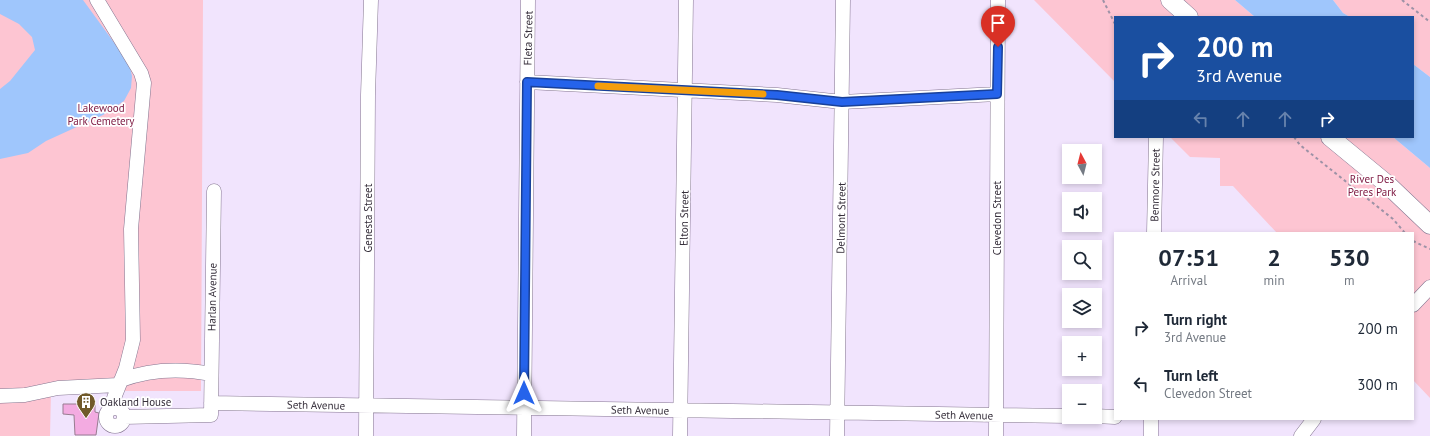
<!DOCTYPE html>
<html lang="en">
<head>
<meta charset="utf-8">
<style>
	body { margin:0; font-family:"PT Sans",sans-serif; background:#f2f2f3; color:#1f2937; height:100vh; display:flex; flex-direction:column; font-size:15px; white-space:nowrap }
	* { box-sizing:border-box; margin:0 }
	p { font-size:13px; color:#747a83 }
	.icon { flex:none; width:22px; height:22px; fill:none; stroke:currentColor; stroke-width:2; stroke-linecap:round; stroke-linejoin:round }
	.map { position:relative; flex:1; overflow:hidden }
	.drawer { position:absolute; left:1114px; top:232px; width:300px; height:188px; display:flex; flex-direction:column; background:#fff; border-radius:0px; box-shadow:0 2px 6px #0003 }
	.drawer>* { flex:none }
	.hud { position:absolute; left:1114px; top:16px; width:300px; height:122px; border-radius:0px; box-shadow:0 2px 6px #0003; background:#1a4fa0; color:#fff; overflow:hidden }
	.needle { width:26px; rotate:353deg }
	.buttons { position:absolute; left:1062px; top:144px; display:grid; gap:8px }
	.buttons a { display:grid; place-items:center; width:40px; height:40px; border-radius:0px; background:#fff; box-shadow:0 2px 6px #0003; font-size:20px }
	.pin { position:absolute; display:grid; place-items:center; width:34px; height:34px; color:#fff; margin:-41px -17px; border-radius:50% 50% 50% 0; rotate:-45deg; box-shadow:0 0 4px #0007 }
	.pin .icon { rotate:45deg }
	.me { position:absolute; width:44px; margin:-22px; rotate:0deg; stroke-linejoin:round; filter:drop-shadow(0 0 3px #0008) }
	.turn { display:flex; align-items:center; gap:14px; height:84px; padding:0 16px; font-size:18px }
	.turn .icon { width:52px; height:52px; stroke-width:2.5 }
	.turn b { display:block; font-size:28px; line-height:34px }
	.lanes { display:flex; align-items:center; height:38px; padding:0 16px; background:#0003; justify-content:center; gap:20px; direction:ltr }
	.lanes .off { opacity:.35 }
	.eta { display:flex; justify-content:space-evenly; align-items:center; height:68px; text-align:center }
	.eta b { font-size:24px; font-weight:700; line-height:28px }
	ul { padding:0; list-style:none }
	li { display:flex; align-items:center; gap:12px; height:56px; padding:0 16px }
	li div { flex:1 }
	li b { display:block; font-size:15px }
	li em { font-style:normal }
	.map>svg:first-child { display:block }
	.green { fill:#fdc5d2 }
	.water { fill:#9fc6fc }
	.building { fill:#f3abe1; stroke:#987c90 }
	.lines { fill:none; stroke-linecap:round; stroke-linejoin:round }
	.minor-casing { stroke:#847590; stroke-width:15 }
	.major-casing { stroke:#847590; stroke-width:19 }
	.path { stroke:#9d92a6; stroke-width:2; stroke-dasharray:3 3; stroke-linecap:butt }
	.minor { stroke:#fff; stroke-width:14 }
	.major { stroke:#fff; stroke-width:18 }
	.route-casing { stroke:#184099; stroke-width:10 }
	.route { stroke:#2563eb; stroke-width:7 }
	.slow { stroke:#f59e0b; stroke-width:7 }
	.labels { text-anchor:middle; dominant-baseline:central; stroke-width:3.5; stroke-linejoin:round; paint-order:stroke }
	.street-label { font-size:11px; fill:#362f3b; stroke:#fff }
	.park-label { font-size:11px; fill:#7c163f; stroke:#fff }
	.poi-label { font-size:11px; fill:#362f3b; stroke:#fff; text-anchor:start }
</style>
</head>
<body>
<div class="map">
<svg width="1430" height="436" viewBox="0 0 1430 436">
	<rect width="100%" height="100%" fill="#f1e4fd"/>
	<path class="green" d="M0 0H203L201 391H51L50 436H0Z
		M1034 0H1235L1255 17H1115V82Z
		M1333 0H1430V77L1413 64V17H1350L1343 13Z
		M1170 137H1393L1430 168V398L1413 380V233H1277L1233 186H1220V158L1190 157Z"/>
	<path class="water" d="M0 0H83L129 63 132 76 131 88 124 101 103 115 46 141 28 153 0 159V89L10 81 35 50 32 37 19 24 0 14Z
		M1235 0H1333L1343 13 1350 17H1255Z
		M1413 64 1430 77V168L1393 137H1413Z"/>
	<path class="building" d="M79 403H92V405H95V412L99 413 96 435H75L74 415 63 414V404H79Z"/>
	<g class="lines">
		<defs>
			<path id="minor" d="M97 0 141 73 144 83 131 229 133 340 126 368 114 398 115 408
				M527 82 777 95 842 102 997 94
				M1154 233 1156 137
				M1413 305 1430 287
				M121 380C151 369 180 368 211 374
				M0 396 25 395 58 388 118 385
				M211 403 1069 416
				M106 417a9 9 0 1 1 18 0a9 9 0 1 1-18 0Z
				M1095 416 1115 417
				M124 417 211 415 214 191
				M366 436 368 95 371 0
				M524 436 528 0
				M680 436 686 0
				M837 436 843 0
				M996 436 998 0
				M1151 436V419
				M1301 436 1314 419"/>
			<path id="major" d="M1170 0 1189 17
				M1330 137 1387 184 1430 225"/>
		</defs>
		<use href="#minor" class="minor-casing"/>
		<use href="#major" class="major-casing"/>
		<path class="path" d="M1103 0 1115 24
			M1402 0 1430 22
			M1294 137 1300 145 1393 219 1405 233
			M1413 241 1430 249"/>
		<use href="#minor" class="minor"/>
		<use href="#major" class="major"/>
	</g>
	<g class="lines">
		<defs>
			<path id="route" d="M524 393 527 82 777 95 842 102 997 94 998 47"/>
		</defs>
		<use href="#route" class="route-casing"/>
		<use href="#route" class="route"/>
		<path class="slow" d="M598 86 763 94"/>
	</g>
	<defs>
		<symbol id="building-pin" viewBox="-11 -11 22 30"><path d="M0 17L-7.5 6A9.5 9.5 0 1 1 7.5 6Z" fill="#705929" stroke="#fff"/><path d="M-4-6H4V6H1V3H-1V6H-4ZM-2.5-4.3h1.7v1.8h-1.7ZM.8-4.3h1.7v1.8H.8ZM-2.5-1h1.7V.8h-1.7ZM.8-1h1.7V.8H.8Z" fill="#fff"/></symbol>
	</defs>
	<g fill-rule="evenodd">
		<use href="#building-pin" x="75" y="391" width="22" height="30"/>
	</g>
	<g class="labels">
		<g class="street-label">
			<text transform="translate(528 38) rotate(-89)">Fleta Street</text>
			<text transform="translate(1155 185) rotate(-89)">Benmore Street</text>
			<text transform="translate(368 218) rotate(-90)">Genesta Street</text>
			<text transform="translate(684 218) rotate(-89)">Elton Street</text>
			<text transform="translate(841 218) rotate(-89)">Delmont Street</text>
			<text transform="translate(997 218) rotate(-90)">Clevedon Street</text>
			<text transform="translate(212 297) rotate(-89)">Harlan Avenue</text>
			<text transform="translate(316 405) rotate(1)">Seth Avenue</text>
			<text transform="translate(640 410) rotate(1)">Seth Avenue</text>
			<text transform="translate(964 415) rotate(1)">Seth Avenue</text>
		</g>
		<g class="park-label">
			<text x="101" y="108">Lakewood<tspan x="101" dy="13">Park Cemetery</tspan></text>
			<text x="1372" y="179">River Des<tspan x="1372" dy="13">Peres Park</tspan></text>
		</g>
		<g class="poi-label">
			<text x="100" y="402">Oakland House</text>
		</g>
	</g>
</svg>
<div class="buttons">
<a><svg class="needle" viewBox="-14 -14 28 28"><path d="M0-13l5 13h-10z" fill="#e53935"/><path d="M0 13l5-13h-10z" fill="#747a83"/></svg></a>
<a><svg class="icon" aria-label="sound" viewBox="0 0 24 24"><path d="M4 9h4l5-4v14l-5-4H4zM17 9q2 3 0 6"/></svg></a>
<a><svg class="icon" aria-label="search" viewBox="0 0 24 24"><circle cx="10" cy="10" r="6"/><path d="M15 15l6 6"/></svg></a>
<a><svg class="icon" aria-label="layers" viewBox="0 0 24 24"><path d="M12 4l9 5-9 5-9-5zM3 14l9 5 9-5"/></svg></a>
<a>+</a>
<a>−</a>
</div>
<div class="pin" style="left:998px;top:47px;background:#d93025"><svg class="icon" aria-label="arrive" viewBox="0 0 24 24"><path d="M6 21V4h12l-3 4 3 4H6"/></svg></div>
<svg class="me" style="left:524px;top:393px" viewBox="-20 -20 40 40"><path d="M0-17L14 15 0 8-14 15z" fill="#2563eb" stroke="#fff" stroke-width="4"/></svg>
<div class="hud">
<div class="turn"><svg class="icon" aria-label="right" viewBox="0 0 24 24"><path d="M7 20v-9h11M14 6l5 5-5 5"/></svg><div><b>200 m</b>3rd Avenue</div></div>
<div class="lanes"><svg class="icon off" aria-label="left" viewBox="0 0 24 24"><path d="M17 20v-9H6M10 6l-5 5 5 5"/></svg><svg class="icon off" aria-label="ahead" viewBox="0 0 24 24"><path d="M12 20V5M6 11l6-6 6 6"/></svg><svg class="icon off" aria-label="ahead" viewBox="0 0 24 24"><path d="M12 20V5M6 11l6-6 6 6"/></svg><svg class="icon" aria-label="right" viewBox="0 0 24 24"><path d="M7 20v-9h11M14 6l5 5-5 5"/></svg></div>
</div>
<section class="drawer">
<div class="eta">
<div><b>07:51</b><p>Arrival</p></div>
<div><b>2</b><p>min</p></div>
<div><b>530</b><p>m</p></div>
</div>
<ul>
<li><svg class="icon" aria-label="right" viewBox="0 0 24 24"><path d="M7 20v-9h11M14 6l5 5-5 5"/></svg><div><b>Turn right</b><p>3rd Avenue</p></div><em>200 m</em></li>
<li><svg class="icon" aria-label="left" viewBox="0 0 24 24"><path d="M17 20v-9H6M10 6l-5 5 5 5"/></svg><div><b>Turn left</b><p>Clevedon Street</p></div><em>300 m</em></li>
</ul>
</section>
</div>
</body>
</html>
